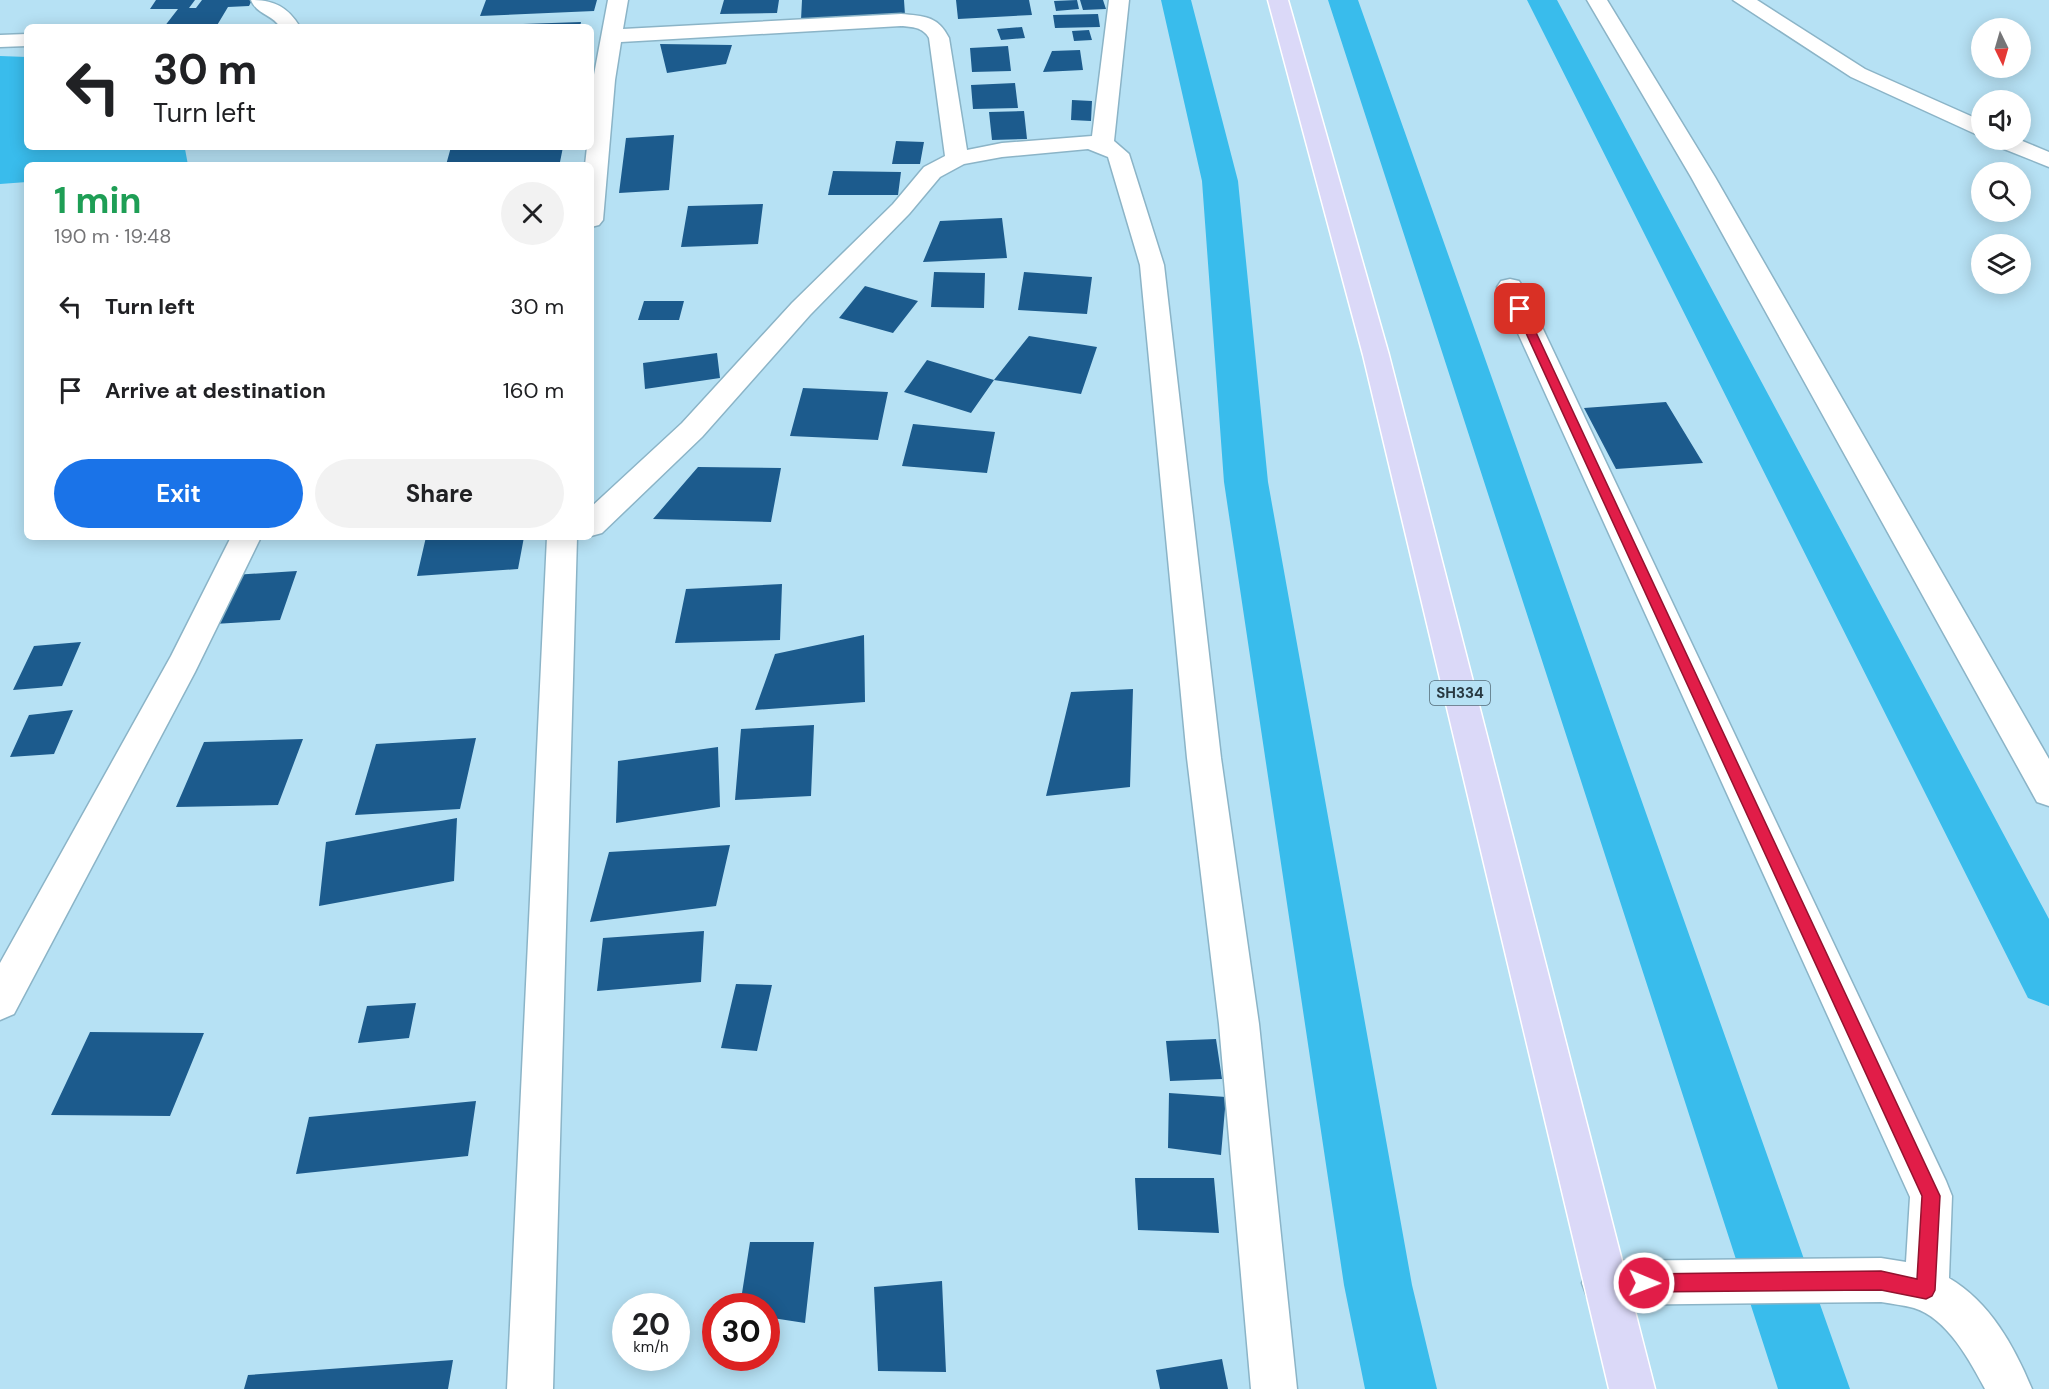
<!DOCTYPE html>
<html lang="en">
<head>
<meta charset="utf-8">
<style>
	body { margin:0; font-family:"DM Sans",sans-serif; background:#f2f2f2; color:#202124; height:100vh; display:flex; flex-direction:column; font-size:22px; white-space:nowrap }
	* { box-sizing:border-box; margin:0 }
	p { font-size:20px; color:#757577 }
	.icon { flex:none; width:33px; height:33px; fill:none; stroke:currentColor; stroke-width:2; stroke-linecap:round; stroke-linejoin:round }
	.map { position:relative; flex:1; overflow:hidden }
	.side { position:absolute; left:24px; top:162px; width:570px; height:378px; display:flex; flex-direction:column; background:#fff; border-radius:9px; box-shadow:0 3px 15px #0003 }
	.side>* { flex:none }
	.guide { position:absolute; left:24px; top:24px; width:570px; height:126px; border-radius:9px; box-shadow:0 3px 15px #0003; background:#fff; color:#202124; overflow:hidden }
	.needle { width:39px; rotate:175deg }
	.controls { position:absolute; left:1971px; top:18px; display:grid; gap:12px }
	.controls a { display:grid; place-items:center; width:60px; height:60px; border-radius:50%; background:#fff; box-shadow:0 3px 15px #0003; font-size:30px }
	.speed { position:absolute; left:612px; top:1293px; display:flex; gap:12px; font-size:30px; font-weight:700; text-align:center }
	.speed>* { display:grid; place-content:center; width:78px; height:78px; border-radius:50%; background:#fff; box-shadow:0 3px 15px #0003; line-height:1 }
	.speed small { font-size:15px; font-weight:400 }
	.speed .limit { border:9px solid #d22; background:#fff; color:#111 }
	.pin { position:absolute; display:grid; place-items:center; width:51px; height:51px; color:#fff; margin:-26px; border-radius:12px; box-shadow:0 3px 9px #0006 }
	.me { position:absolute; width:66px; margin:-33px; rotate:91deg; stroke-linejoin:round; filter:drop-shadow(0 0 4px #0008) }
	.turn { display:flex; align-items:center; gap:21px; height:126px; padding:0 30px; font-size:27px }
	.turn .icon { width:78px; height:78px; stroke-width:2.5 }
	.turn b { display:block; font-size:42px; line-height:51px }
	.round { display:grid; place-items:center; flex:none; width:63px; height:63px; border-radius:32px; background:#f2f2f2 }
	.overview { display:flex; align-items:center; justify-content:space-between; height:102px; padding:0 30px }
	h1 { font-size:36px; font-weight:700; line-height:45px; color:#1e9e55 }
	.primary-button { display:flex; gap:12px; margin-top:auto; padding:12px 30px }
	.primary-button a { flex:1; height:69px; border-radius:36px; background:#1a73e8; color:#fff; font-size:24px; font-weight:700; line-height:69px; text-align:center }
	.primary-button a+a { background:#f2f2f2; color:#202124 }
	ul { padding:0; list-style:none }
	li { display:flex; align-items:center; gap:18px; height:84px; padding:0 30px }
	li div { flex:1 }
	li b { display:block; font-size:22px }
	li em { font-style:normal }
	.map>svg:first-child { display:block }
	.water { fill:#39bcec }
	.lines { fill:none; stroke-linecap:round; stroke-linejoin:round }
	.canal { fill:#39bcec; fill-rule:evenodd }
	.building { fill:#1c5b8d }
	.minor-casing { stroke:#8bb4c7; stroke-width:3 }
	.major-casing { stroke:#fff; stroke-width:3 }
	.minor { fill:#fff; fill-rule:evenodd }
	.major { fill:#dbd9f8; fill-rule:evenodd }
	.route { fill:#e11d48; stroke:#92132f; stroke-width:1.5 }
	.labels { text-anchor:middle; dominant-baseline:central; stroke-width:6; stroke-linejoin:round; paint-order:stroke }
	.shield { fill:#b6e1f4; stroke:#536b77; stroke-width:1.5 }
	.shield-label { font-size:15px; font-weight:bold; fill:#283941 }
</style>
</head>
<body>
<div class="map">
<svg width="2049" height="1389" viewBox="0 0 2049 1389">
	<rect width="100%" height="100%" fill="#b6e1f4"/>
	<path class="water" d="M0 56 27 57V147H171L185 149 188 165H27V182L0 184Z"/>
	<g class="lines">
		<path class="canal" d="M1161 0H1191L1238 181 1268 482 1412 1285 1437 1389H1365L1344 1285 1224 482 1202 181Z
			M1328 0H1358L1850 1389H1778Z
			M1527 0H1557L2049 919V1006L2028 998Z"/>
	</g>
	<path class="building" d="M156 0H195L189 8H196L202 0H252L249 6 228 7 216 27H164L178 9H150Z
		M486 0H597L594 11 480 16Z
		M724 0H779L777 13 720 14Z
		M802 0H904L905 15 801 20Z
		M956 0H1029L1032 15 958 19Z
		M1077 0 1079 9 1056 11 1054 1Z
		M1080 0H1103L1106 9 1083 10Z
		M1098 14 1100 27 1055 28 1053 15Z
		M581 22 580 27H522L523 24Z
		M1022 27 1025 38 1001 40 997 29Z
		M1089 30 1092 40 1074 41 1072 31Z
		M660 44 732 45 726 64 667 73Z
		M1008 46 1011 71 972 72 970 48Z
		M1080 50 1083 70 1043 72 1052 51Z
		M1015 83 1018 108 973 109 971 85Z
		M1072 100 1092 101 1091 121 1071 120Z
		M1024 111 1027 139 992 140 989 112Z
		M674 135 669 190 619 193 626 138Z
		M896 141 924 142 920 164H892Z
		M451 147H563L560 162 446 165Z
		M833 171 901 172 898 195H828Z
		M763 204 758 244 681 247 688 206Z
		M1002 218 1007 258 923 262 940 221Z
		M934 272 985 273 984 308 931 307Z
		M1024 272 1092 277 1087 314 1018 310Z
		M865 286 918 301 893 333 839 318Z
		M644 301H684L679 320H638Z
		M1029 336 1097 347 1081 394 994 380Z
		M717 353 720 378 645 389 643 363Z
		M927 360 994 380 971 413 904 392Z
		M803 388 888 392 878 440 790 436Z
		M1666 402 1703 463 1616 469 1584 408Z
		M913 424 995 432 987 473 902 466Z
		M698 467 781 468 771 522 653 519Z
		M426 537H524L518 569 417 576Z
		M297 571 280 620 214 624 233 575Z
		M782 584 780 640 675 643 686 589Z
		M864 635 865 702 755 710 775 654Z
		M81 642 62 686 13 690 34 646Z
		M1133 689 1130 787 1046 796 1071 692Z
		M73 710 54 754 10 757 29 715Z
		M814 725 811 796 735 800 741 729Z
		M476 738 460 809 355 815 376 744Z
		M303 739 278 805 176 807 204 742Z
		M718 747 720 807 616 823 618 761Z
		M457 818 454 881 319 906 326 842Z
		M730 845 716 906 590 922 609 852Z
		M704 931 701 982 597 991 603 938Z
		M736 984 772 985 757 1051 721 1048Z
		M416 1003 409 1038 358 1043 367 1006Z
		M90 1032 204 1033 170 1116 51 1115Z
		M1216 1039 1222 1079 1170 1081 1166 1041Z
		M1169 1093 1226 1097 1221 1155 1168 1148Z
		M476 1101 468 1156 296 1174 309 1117Z
		M1135 1178H1214L1219 1233 1138 1230Z
		M750 1242H814L805 1323 766 1317V1306H740Z
		M942 1281 946 1372 878 1371 874 1287Z
		M1222 1359 1228 1389H1160L1156 1370Z
		M453 1360 448 1389H244L248 1375Z"/>
	<g class="lines">
		<defs>
			<path id="minor" d="M251 0C274 0 288 7 300 27H280C273 15 256 14 251 0Z
				M608 0H628L623 29 901 14C924 16 938 16 949 38L967 150 1002 143 1092 136 1109 0H1129L1114 141 1129 154 1164 265 1221 758 1259 1024 1297 1389H1251L1219 1024 1187 758 1140 265 1108 157 1088 149 1002 157 964 164 940 177 909 214 810 315 702 437 602 533 591 536V507L682 423 792 303 893 204 924 167 945 156 929 38C923 27 912 27 901 26L621 42 615 80 603 220 599 225 591 227V165H585L587 147H591L593 80Z
				M1587 0H1607L1715 177 2049 759V806L2037 802 1691 177Z
				M1733 0H1757L1865 69 1982 121V137L1851 77Z
				M27 34V46L0 47V35Z
				M1991 140H2020L2049 152V167L1994 145Z
				M1510 279 1519 281 1523 287 1946 1181 1952 1196 1949 1278C1990 1302 2014 1346 2032 1389H1985C1970 1361 1947 1318 1914 1308 1903 1305 1892 1304 1881 1302L1604 1305 1588 1299 1582 1283 1588 1267 1604 1261 1881 1258 1906 1262 1910 1197 1497 287 1501 281Z
				M231 537H261L195 672 14 1014 0 1020V963L171 656Z
				M547 537H577L553 1389H507Z"/>
			<path id="major" d="M1268 0H1288L1389 355 1655 1389H1609L1363 355Z"/>
		</defs>
		<use href="#minor" class="minor-casing"/>
		<use href="#major" class="major-casing"/>
		<use href="#minor" class="minor"/>
		<use href="#major" class="major"/>
	</g>
	<path class="route" d="M1520 305 1525 309 1940 1196 1935 1290 1932 1296 1926 1299 1881 1290 1644 1292 1637 1289 1635 1283 1637 1276 1644 1274 1881 1271 1917 1279 1922 1196 1515 309Z"/>
	<g class="labels">
		<rect class="shield" x="1430" y="681" width="60" height="24" rx="4.5"/>
		<g class="shield-label">
			<text x="1460" y="693">SH334</text>
		</g>
	</g>
</svg>
<div class="controls">
<a><svg class="needle" viewBox="-14 -14 28 28"><path d="M0-13l5 13h-10z" fill="#e53935"/><path d="M0 13l5-13h-10z" fill="#757577"/></svg></a>
<a><svg class="icon" aria-label="sound" viewBox="0 0 24 24"><path d="M4 9h4l5-4v14l-5-4H4zM17 9q2 3 0 6"/></svg></a>
<a><svg class="icon" aria-label="search" viewBox="0 0 24 24"><circle cx="10" cy="10" r="6"/><path d="M15 15l6 6"/></svg></a>
<a><svg class="icon" aria-label="layers" viewBox="0 0 24 24"><path d="M12 4l9 5-9 5-9-5zM3 14l9 5 9-5"/></svg></a>
</div>
<div class="speed"><div>20<small>km/h</small></div><div class="limit">30</div></div>
<div class="pin" style="left:1520px;top:309px;background:#d93025"><svg class="icon" aria-label="arrive" viewBox="0 0 24 24"><path d="M6 21V4h12l-3 4 3 4H6"/></svg></div>
<svg class="me" style="left:1644px;top:1283px" viewBox="-20 -20 40 40"><circle r="17" fill="#e11d48" stroke="#fff" stroke-width="3"/><path d="M0-11L8 9 0 5-8 9z" fill="#fff"/></svg>
<div class="guide">
<div class="turn"><svg class="icon" aria-label="left" viewBox="0 0 24 24"><path d="M17 20v-9H6M10 6l-5 5 5 5"/></svg><div><b>30 m</b>Turn left</div></div>
</div>
<section class="side">
<div class="overview"><div><h1>1 min</h1><p>190 m · 19:48</p></div><a class="round"><svg class="icon" aria-label="close" viewBox="0 0 24 24"><path d="M6 6l12 12M18 6L6 18"/></svg></a></div>
<ul>
<li><svg class="icon" aria-label="left" viewBox="0 0 24 24"><path d="M17 20v-9H6M10 6l-5 5 5 5"/></svg><div><b>Turn left</b></div><em>30 m</em></li>
<li><svg class="icon" aria-label="arrive" viewBox="0 0 24 24"><path d="M6 21V4h12l-3 4 3 4H6"/></svg><div><b>Arrive at destination</b></div><em>160 m</em></li>
</ul>
<div class="primary-button"><a>Exit</a><a>Share</a></div>
</section>
</div>
</body>
</html>
